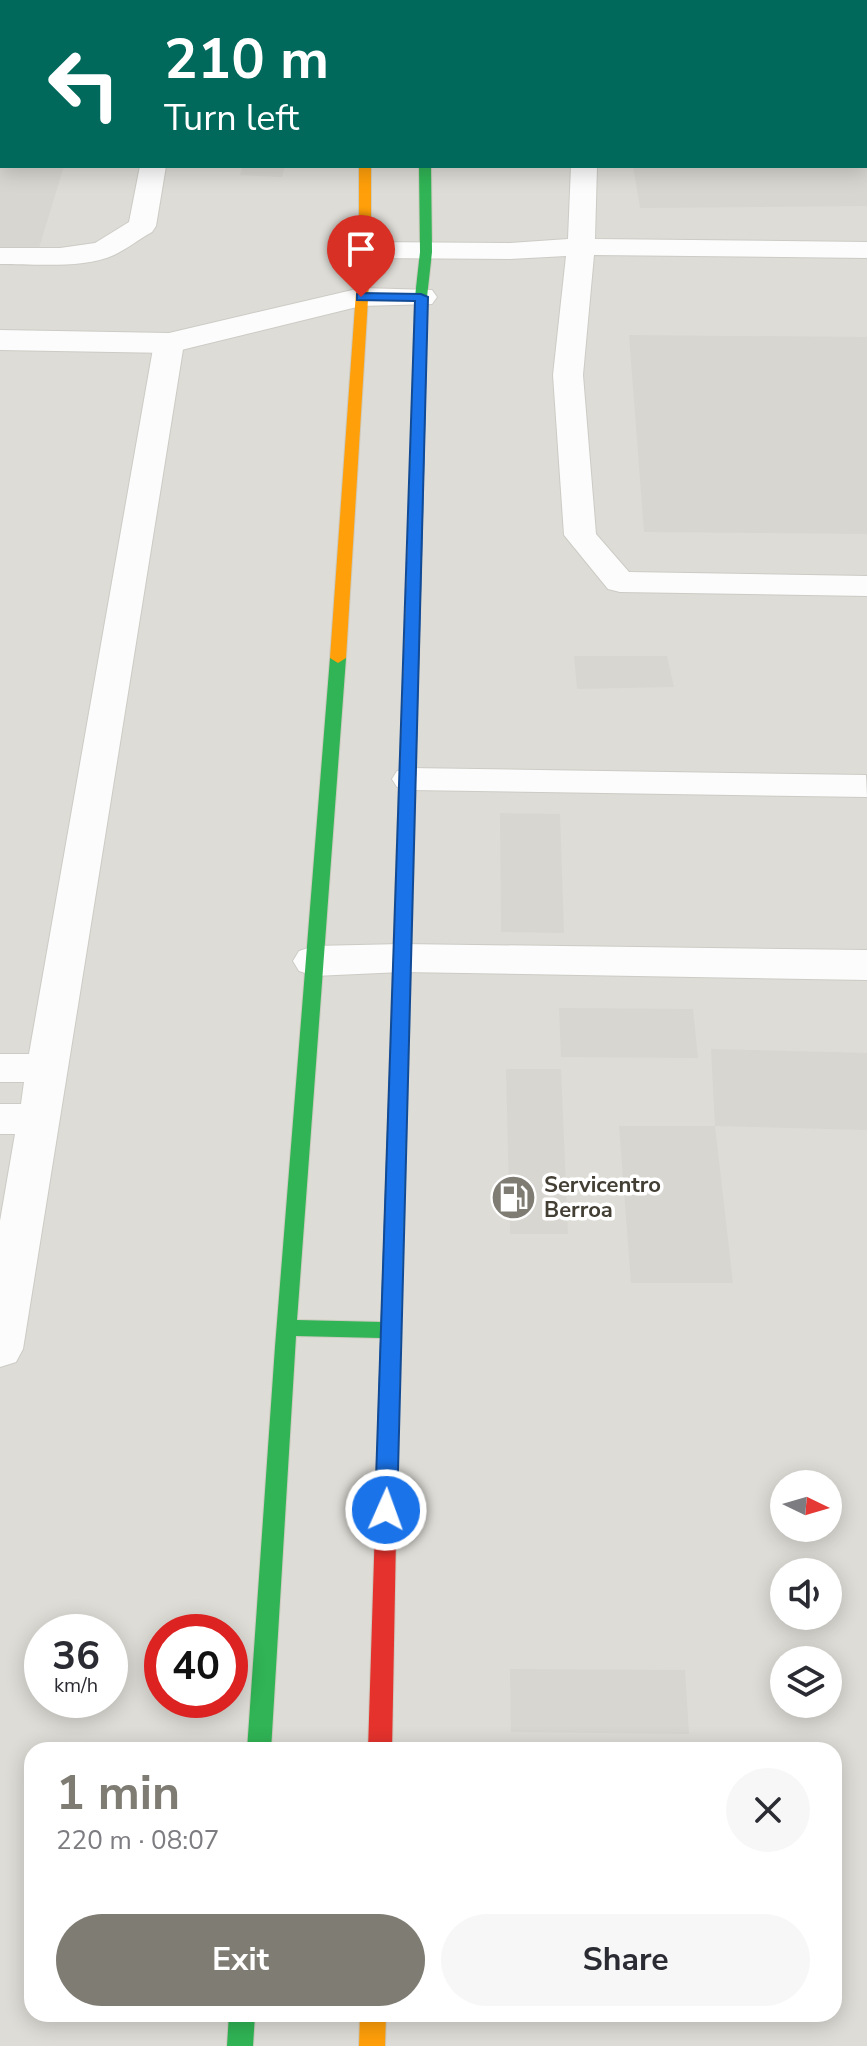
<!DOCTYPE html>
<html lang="en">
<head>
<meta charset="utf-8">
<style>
	body { margin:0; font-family:"Nunito Sans",sans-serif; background:#f7f7f7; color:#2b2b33; height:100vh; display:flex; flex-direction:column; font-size:30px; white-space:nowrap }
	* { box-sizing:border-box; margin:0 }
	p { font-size:26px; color:#7c7c81 }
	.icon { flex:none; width:44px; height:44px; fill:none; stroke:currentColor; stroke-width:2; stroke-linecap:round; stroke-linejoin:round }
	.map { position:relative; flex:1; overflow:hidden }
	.details { position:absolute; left:24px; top:1742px; width:818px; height:280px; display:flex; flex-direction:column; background:#fff; border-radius:24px; box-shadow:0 4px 20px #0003 }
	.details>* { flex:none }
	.banner { position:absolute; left:0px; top:0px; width:868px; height:168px; box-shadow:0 4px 20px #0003; background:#00695c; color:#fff; overflow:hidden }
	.needle { width:52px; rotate:95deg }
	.buttons { position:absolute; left:770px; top:1470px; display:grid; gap:16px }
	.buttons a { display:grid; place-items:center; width:72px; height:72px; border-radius:50%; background:#fff; box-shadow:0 4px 20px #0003; font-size:40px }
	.speed { position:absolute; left:24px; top:1614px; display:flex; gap:16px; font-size:40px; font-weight:700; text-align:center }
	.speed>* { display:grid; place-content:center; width:104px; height:104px; border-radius:50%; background:#fff; box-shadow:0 4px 20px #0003; line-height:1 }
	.speed small { font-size:20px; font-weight:400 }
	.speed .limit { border:12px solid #d22; background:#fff; color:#111 }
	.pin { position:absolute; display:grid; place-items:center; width:68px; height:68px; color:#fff; margin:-82px -34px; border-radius:50% 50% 50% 0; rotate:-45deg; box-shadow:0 0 8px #0007 }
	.pin .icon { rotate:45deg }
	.me { position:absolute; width:88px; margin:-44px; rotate:2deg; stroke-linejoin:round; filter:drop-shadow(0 0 6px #0008) }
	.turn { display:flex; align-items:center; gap:28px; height:168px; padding:0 32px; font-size:36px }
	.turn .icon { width:104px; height:104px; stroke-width:2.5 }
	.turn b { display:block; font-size:56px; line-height:68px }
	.round { display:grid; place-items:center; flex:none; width:84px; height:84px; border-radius:42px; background:#f7f7f7 }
	.headline { display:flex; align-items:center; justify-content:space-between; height:136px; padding:0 32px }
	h1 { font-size:48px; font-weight:700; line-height:60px; color:#7f7c73 }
	.cta { display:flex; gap:16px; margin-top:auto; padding:16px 32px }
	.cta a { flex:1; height:92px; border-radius:48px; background:#7f7c73; color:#fff; font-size:32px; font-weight:700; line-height:92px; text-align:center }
	.cta a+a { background:#f7f7f7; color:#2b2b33 }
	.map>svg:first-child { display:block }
	.industrial { fill:#dedcd6; fill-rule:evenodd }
	.building { fill:#d8d6d0 }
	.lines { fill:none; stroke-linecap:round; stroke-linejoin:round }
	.lane-casing { stroke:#cccbc5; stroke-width:2 }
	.street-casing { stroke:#cccbc5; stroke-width:2 }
	.fast-casing { stroke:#cdcabf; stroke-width:2 }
	.slow-casing { stroke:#cdcabf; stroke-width:2 }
	.jam-casing { stroke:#cdcabf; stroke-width:2 }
	.lane { fill:#fcfcfc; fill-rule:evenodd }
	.street { fill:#fcfcfc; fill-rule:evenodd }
	.fast { fill:#30b455; fill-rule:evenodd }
	.slow { fill:#ff9f0a; fill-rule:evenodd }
	.jam { fill:#e5322d; fill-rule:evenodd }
	.route { fill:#1a73e8; stroke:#114b97; stroke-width:2 }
	.labels { text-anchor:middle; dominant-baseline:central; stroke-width:7; stroke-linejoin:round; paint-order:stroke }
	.poi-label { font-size:22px; font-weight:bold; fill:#433f34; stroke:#fff; text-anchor:start }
</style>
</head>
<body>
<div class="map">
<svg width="867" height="2046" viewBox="0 0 867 2046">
	<rect width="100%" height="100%" fill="#eeede8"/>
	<path class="industrial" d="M0 0H867V2046H0ZM2 2H866V166H2ZM784 1484H828V1528H784ZM784 1572H828V1616H784ZM42 1632H110V1700H42ZM162 1632H230V1700H162ZM784 1660H828V1704H784ZM32 1750H834V2014H32Z"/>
	<path class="building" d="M0 166H64L39 248H0Z
		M243 166H285L282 177 240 175Z
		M633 166H867V206L640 208Z
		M629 335 867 337V534L644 532Z
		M574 656H667L674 687 577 689Z
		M500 813 560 814 564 933 501 932Z
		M559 1008 693 1009 698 1058 561 1057Z
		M711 1049 867 1053V1130L715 1126Z
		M506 1069H561L568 1234H510Z
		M619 1126H715L733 1283H631Z
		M510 1669 685 1670 689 1734 511 1732Z"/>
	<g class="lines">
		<defs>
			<path id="lane" d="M170 0H194V2H170Z
				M866 23H867V37H866Z
				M140 166H166L156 226 152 232C139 239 127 249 114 255 84 269 33 264 0 264V248H60L95 243 129 222Z
				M571 166H597L595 239 867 242V258L594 255 583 375 596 534 629 572 867 576V596L620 592 608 589 564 535 553 375 566 256 510 259 365 258 355 256 351 250 355 244 365 242 510 243 568 239Z
				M169 334 179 337 184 343 23 1349 16 1362 0 1367V1221L15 1134H0V1104H21L24 1082H0V1054H29L154 343 159 337Z
				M410 768 866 775 867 797 410 790 397 787 392 779 397 771Z"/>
			<path id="street" d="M361 288 432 290 437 297 432 304 361 306 169 353 0 350V330L169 333Z
				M402 944 867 950V980L402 972 314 976 299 971 293 961 299 951 314 946Z"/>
			<path id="fast" d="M411 0H421V2H411Z
				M419 166H431L432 252 427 297 422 542 415 546 408 542 415 297 420 252Z
				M338 653 346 658 297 1320 381 1322 395 896 404 890 413 896 398 1430 395 1436 388 1438 381 1436 378 1430 381 1338 296 1336 271 1750H247L275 1347 330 658Z
				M229 2014H255L253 2046H227Z"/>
			<path id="slow" d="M359 0H369V2H359Z
				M359 166H371V250L346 658 338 663 330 658 359 250Z
				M415 538 422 542 413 896 404 902 395 896 408 542Z
				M360 2014H386L385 2046H359Z"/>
			<path id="jam" d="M388 1422 395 1424 398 1430 392 1750H368L378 1430 381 1424Z"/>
		</defs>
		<use href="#lane" class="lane-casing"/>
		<use href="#street" class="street-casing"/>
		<use href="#fast" class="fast-casing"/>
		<use href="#slow" class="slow-casing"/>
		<use href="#jam" class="jam-casing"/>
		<use href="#lane" class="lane"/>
		<use href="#street" class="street"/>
		<use href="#fast" class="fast"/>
		<use href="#slow" class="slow"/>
		<use href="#jam" class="jam"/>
	</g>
	<path class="route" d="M361 293 421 294 428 297C420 702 405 1106 397 1510L393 1516 386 1519 378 1516 375 1510C386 1107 404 704 415 301L357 300V294Z"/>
	<defs>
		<symbol id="fuel-disc" viewBox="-11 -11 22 22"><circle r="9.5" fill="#7f7c73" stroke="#fff"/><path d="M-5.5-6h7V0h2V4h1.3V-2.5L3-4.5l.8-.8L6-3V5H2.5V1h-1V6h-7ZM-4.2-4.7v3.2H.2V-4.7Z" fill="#fff"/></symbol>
	</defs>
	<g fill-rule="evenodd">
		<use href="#fuel-disc" x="488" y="1172" width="51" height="51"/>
	</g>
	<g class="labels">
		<g class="poi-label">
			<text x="544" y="1185">Servicentro<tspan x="544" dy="25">Berroa</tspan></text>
		</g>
	</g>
</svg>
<div class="buttons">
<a><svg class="needle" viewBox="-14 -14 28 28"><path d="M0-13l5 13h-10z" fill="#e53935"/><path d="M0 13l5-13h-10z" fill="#7c7c81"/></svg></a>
<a><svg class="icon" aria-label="sound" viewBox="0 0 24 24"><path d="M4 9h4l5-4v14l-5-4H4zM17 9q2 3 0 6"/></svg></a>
<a><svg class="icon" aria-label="layers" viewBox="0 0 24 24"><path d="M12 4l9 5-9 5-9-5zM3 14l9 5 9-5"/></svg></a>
</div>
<div class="speed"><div>36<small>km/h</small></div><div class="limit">40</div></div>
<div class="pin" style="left:361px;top:297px;background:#d93025"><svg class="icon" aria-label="arrive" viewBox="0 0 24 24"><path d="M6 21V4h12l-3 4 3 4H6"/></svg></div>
<svg class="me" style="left:386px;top:1510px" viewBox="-20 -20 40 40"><circle r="17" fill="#1a73e8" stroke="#fff" stroke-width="3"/><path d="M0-11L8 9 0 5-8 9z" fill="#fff"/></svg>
<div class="banner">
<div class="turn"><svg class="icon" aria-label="left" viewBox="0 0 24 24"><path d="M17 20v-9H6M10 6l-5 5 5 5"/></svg><div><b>210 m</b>Turn left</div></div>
</div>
<section class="details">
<div class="headline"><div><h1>1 min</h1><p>220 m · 08:07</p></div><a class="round"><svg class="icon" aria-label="close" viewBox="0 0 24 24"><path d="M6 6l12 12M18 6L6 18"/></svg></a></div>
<div class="cta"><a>Exit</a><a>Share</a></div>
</section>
</div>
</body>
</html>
